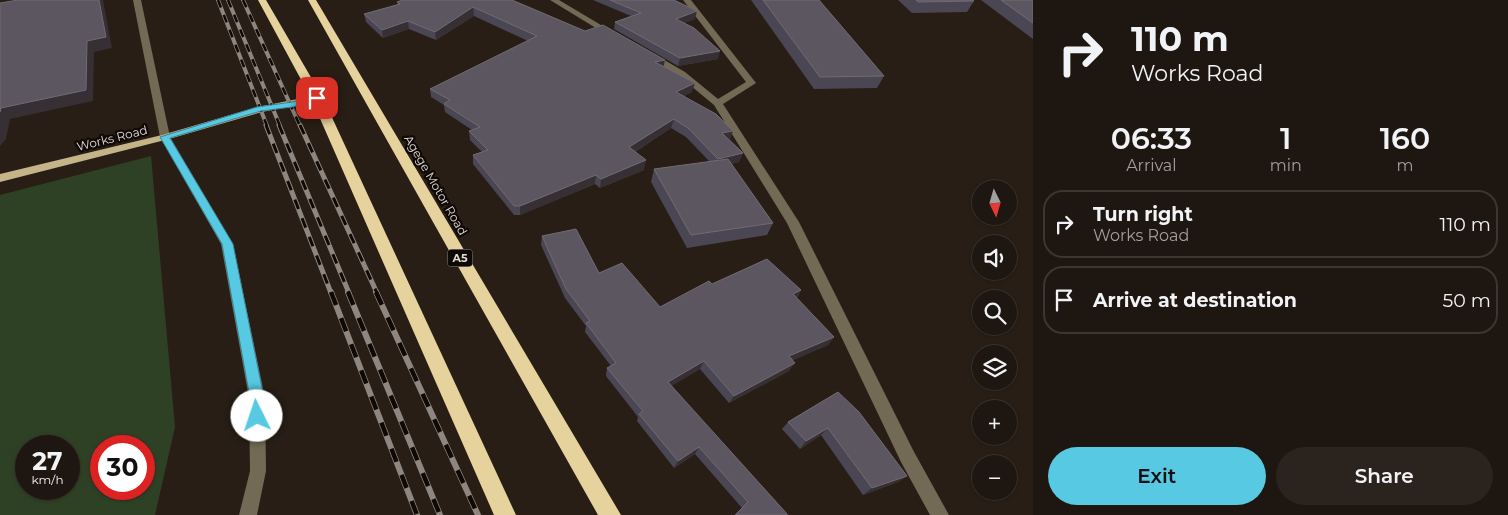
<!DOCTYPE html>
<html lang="en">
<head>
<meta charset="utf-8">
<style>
	body { margin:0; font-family:Montserrat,sans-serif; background:#2b231e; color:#f1f3f6; height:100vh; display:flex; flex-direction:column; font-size:19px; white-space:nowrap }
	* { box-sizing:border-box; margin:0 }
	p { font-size:16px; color:#a19f9f }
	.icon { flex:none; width:28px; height:28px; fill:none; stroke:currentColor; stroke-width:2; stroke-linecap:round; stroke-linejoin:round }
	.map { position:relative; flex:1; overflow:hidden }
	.panel { display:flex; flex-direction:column; background:#1e1610; width:475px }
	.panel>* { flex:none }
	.top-card { background:#1e1610; color:#f1f3f6; overflow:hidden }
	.needle { width:32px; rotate:175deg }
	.buttons { position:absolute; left:972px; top:180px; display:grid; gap:10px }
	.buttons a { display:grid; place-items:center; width:45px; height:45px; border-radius:50%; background:#1e1610; box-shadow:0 1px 4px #0004,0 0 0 1px #3c3530; font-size:25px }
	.speed { position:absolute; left:15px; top:435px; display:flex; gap:10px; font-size:25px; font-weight:700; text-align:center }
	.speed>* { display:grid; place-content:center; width:65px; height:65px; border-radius:50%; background:#1e1610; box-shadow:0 1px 4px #0004,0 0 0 1px #3c3530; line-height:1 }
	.speed small { font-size:12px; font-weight:400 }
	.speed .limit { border:8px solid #d22; background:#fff; color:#111 }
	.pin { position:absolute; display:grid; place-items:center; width:42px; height:42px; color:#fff; margin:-21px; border-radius:10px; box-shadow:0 2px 8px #0006 }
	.me { position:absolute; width:55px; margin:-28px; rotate:356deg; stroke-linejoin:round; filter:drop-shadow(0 0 4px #0008) }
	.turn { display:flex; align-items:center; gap:18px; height:105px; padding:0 15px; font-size:22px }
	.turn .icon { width:65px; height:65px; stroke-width:2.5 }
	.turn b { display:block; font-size:35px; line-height:42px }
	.eta { display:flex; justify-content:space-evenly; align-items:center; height:85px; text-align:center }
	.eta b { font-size:30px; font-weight:600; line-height:35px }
	.button { display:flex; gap:10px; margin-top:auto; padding:10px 15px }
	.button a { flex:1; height:58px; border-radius:30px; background:#57c9e2; color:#111; font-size:20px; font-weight:600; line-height:58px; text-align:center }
	.button a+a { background:#2b231e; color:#f1f3f6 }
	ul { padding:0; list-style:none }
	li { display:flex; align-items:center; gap:15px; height:68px; margin:0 10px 8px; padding:0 5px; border:2px solid #3c3530; border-radius:20px }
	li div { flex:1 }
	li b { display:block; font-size:19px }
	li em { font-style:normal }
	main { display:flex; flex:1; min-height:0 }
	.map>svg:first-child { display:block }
	.green { fill:#2f4125; fill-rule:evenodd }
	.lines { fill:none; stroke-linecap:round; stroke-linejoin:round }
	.minor { fill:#726a55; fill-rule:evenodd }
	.major { fill:#c5b488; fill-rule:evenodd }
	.highway { fill:#e6d29c; fill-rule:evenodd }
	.rail-far2-casing { stroke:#8f877f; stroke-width:4 }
	.rail-far1-casing { stroke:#8f877f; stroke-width:5 }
	.rail-casing { stroke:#8f877f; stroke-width:6 }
	.rail-far2 { stroke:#0e0906; stroke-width:2.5; stroke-dasharray:8; stroke-linecap:butt }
	.rail-far1 { stroke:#0e0906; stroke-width:3; stroke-dasharray:10; stroke-linecap:butt }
	.rail { stroke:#0e0906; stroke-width:4.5; stroke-dasharray:14; stroke-linecap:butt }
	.wall { fill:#4b4653 }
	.shaded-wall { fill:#362f34 }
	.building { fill:#5c5661; stroke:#716b73 }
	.route { fill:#57c9e2; stroke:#398393 }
	.labels { text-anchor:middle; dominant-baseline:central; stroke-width:4.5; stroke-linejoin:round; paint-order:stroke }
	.shield { fill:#0e0906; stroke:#a29c97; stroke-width:1 }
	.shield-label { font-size:11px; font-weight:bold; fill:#e2dbd5 }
	.street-label { font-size:12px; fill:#e2dbd5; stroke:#0e0906 }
</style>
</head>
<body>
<main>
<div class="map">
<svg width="1033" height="515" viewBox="0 0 1033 515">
	<rect width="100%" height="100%" fill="#281e15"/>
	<path class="green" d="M151 156 175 427 155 515H0V195ZM26 446H69V489H26ZM144 446V489H101V446Z"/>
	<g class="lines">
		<path class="minor" d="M133 0H141L170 137 233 244 265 398 266 471 257 515H239L250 471 249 398 221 244 160 137Z
			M550 0H559L616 34 609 36Z
			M683 0H691L756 83 723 104 799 222 913 450 949 515H930L901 462 787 223 714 105 679 76 647 56 654 54 685 72 718 99 746 82Z"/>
		<path class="major" d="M317 95 320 96V100L262 112 169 139 0 182V174L162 135 258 107Z"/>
		<path class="highway" d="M258 0H266L323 98 516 515H494L311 98Z
			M308 0H316L621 515H598Z"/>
		<defs>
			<path id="rail-far2" d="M218 0 267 126
				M228 0 280 126
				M243 0 300 126"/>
			<path id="rail-far1" d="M266 125 331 293
				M279 125 349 293
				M300 125 377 293"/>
			<path id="rail" d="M331 292 417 515
				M348 292 440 515
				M376 292 478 515"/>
		</defs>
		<use href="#rail-far2" class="rail-far2-casing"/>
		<use href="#rail-far1" class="rail-far1-casing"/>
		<use href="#rail" class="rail-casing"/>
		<use href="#rail-far2" class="rail-far2"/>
		<use href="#rail-far1" class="rail-far1"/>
		<use href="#rail" class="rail"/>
	</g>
	<path class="wall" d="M512 0 664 66 692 92 684 96 743 153 739 162 731 164 773 223 767 235 687 248 651 182 654 169 710 162 686 137 671 128 635 152 644 170 600 188 595 184 520 215H514L473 164V155L482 152 470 140 469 131 472 130 445 112 444 105 431 97 430 89 528 41 474 16 436 40 409 29 383 38 366 22 364 14 398 5 397 2Z
		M593 0H674L695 19 684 23 718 59 678 66 614 29 615 22 631 16Z
		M751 0H819L884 76 877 88 814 89Z
		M898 0H973L974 1 967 12 912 13Z
		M981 0H1033V39Z
		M542 236 599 273 660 307 712 284 801 290 797 298 834 337 828 345 793 360 789 371 729 403 700 369 671 386 788 515 742 508 695 454 674 468 637 421 638 417 606 376 607 368 611 366 585 332 586 326 565 298 541 245Z
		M838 392 907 476 898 482 863 495 821 435 800 449 782 429 788 422Z"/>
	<path class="shaded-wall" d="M99 0H103L112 48 94 52 93 101 10 119 6 139 0 146V112L1 108 87 41Z
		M473 7 474 16 436 40 435 32Z
		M697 11 695 19 675 26 676 19Z
		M408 21 409 29 383 38 382 30Z
		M720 51 718 59 678 66 680 58Z
		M665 60 663 69 655 62Z
		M695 83 692 92 674 101 676 92Z
		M674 119 671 128 628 156 629 147Z
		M733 131 730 140 722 133Z
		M743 153 739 162 716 168 718 159Z
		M646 160 644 170 600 188 601 179Z
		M596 175 595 184 520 215V206Z
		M801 290 796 299 793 294Z
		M834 337 828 345 783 364 789 356Z
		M704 361 700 369 665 390 668 382Z
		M795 363 789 371 729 403 734 396Z
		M828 428 821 435 800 449 806 441Z
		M699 447 695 454 674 468 678 461Z
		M907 476 898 482 863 495 872 488Z"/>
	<path class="building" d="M18 0H99L106 37 87 41 86 90 1 108 0 112V3Z
		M402 0H512L585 31 603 25 665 60 655 62 695 83 676 92 716 114 733 131 722 133 743 153 718 159 688 128 674 119 629 147 646 160 601 179 596 175 520 206H514L473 155 488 150 469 131 480 127 444 104 450 100 430 89 537 36 473 7 435 32 408 21 382 30 364 14 400 4 397 2Z
		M610 0H674L697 11 676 19 694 28 720 51 680 58 615 22 641 13Z
		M763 0H819L884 76 820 77Z
		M916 0H973L974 1 918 2Z
		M1001 0H1033V23Z
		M728 159 773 223 691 235 654 169Z
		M576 229 599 273 622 263 660 307 709 281 712 284 767 259 801 290 793 294 834 337 789 356 795 363 734 396 704 361 668 382 788 515H735L748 502 699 447 678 461 639 414 643 411 607 368 616 363 586 323 590 321 566 289 542 236Z
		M838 392 859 412 907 476 872 488 828 428 806 441 788 422Z"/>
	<path class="route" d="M317 95 321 98 320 100 292 107 261 111 170 138 233 244 264 398V416L262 421 257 423 252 421 250 416V398L222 244 160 137 257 107 292 102Z"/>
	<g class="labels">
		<rect class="shield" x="447.5" y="249.5" width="25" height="17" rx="4"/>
		<g class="shield-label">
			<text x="460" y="258">A5</text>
		</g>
		<g class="street-label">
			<text transform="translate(112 138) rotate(-14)">Works Road</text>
			<text transform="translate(436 185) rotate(60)">Agege Motor Road</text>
		</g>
	</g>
</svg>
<div class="buttons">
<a><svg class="needle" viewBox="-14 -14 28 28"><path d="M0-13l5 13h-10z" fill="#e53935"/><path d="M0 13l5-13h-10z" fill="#a19f9f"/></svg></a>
<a><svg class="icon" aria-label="sound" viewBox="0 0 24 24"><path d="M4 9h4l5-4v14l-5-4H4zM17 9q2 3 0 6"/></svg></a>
<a><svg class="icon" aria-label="search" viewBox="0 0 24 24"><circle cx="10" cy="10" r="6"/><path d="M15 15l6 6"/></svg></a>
<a><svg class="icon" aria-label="layers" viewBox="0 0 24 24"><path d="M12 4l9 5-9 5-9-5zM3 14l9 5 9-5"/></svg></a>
<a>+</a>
<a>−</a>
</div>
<div class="speed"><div>27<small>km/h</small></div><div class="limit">30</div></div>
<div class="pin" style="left:317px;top:98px;background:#d93025"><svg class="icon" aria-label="arrive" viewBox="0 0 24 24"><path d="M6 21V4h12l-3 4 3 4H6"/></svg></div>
<svg class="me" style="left:257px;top:416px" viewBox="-20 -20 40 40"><circle r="19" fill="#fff"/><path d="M0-13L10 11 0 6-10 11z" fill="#57c9e2"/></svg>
</div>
<section class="panel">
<div class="top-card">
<div class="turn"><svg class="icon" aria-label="right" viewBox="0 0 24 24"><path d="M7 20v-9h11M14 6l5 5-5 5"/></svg><div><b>110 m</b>Works Road</div></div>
</div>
<div class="eta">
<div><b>06:33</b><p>Arrival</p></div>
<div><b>1</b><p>min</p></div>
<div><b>160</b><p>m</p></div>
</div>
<ul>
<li><svg class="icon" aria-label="right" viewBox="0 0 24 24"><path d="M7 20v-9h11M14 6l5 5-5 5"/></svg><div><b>Turn right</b><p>Works Road</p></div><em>110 m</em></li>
<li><svg class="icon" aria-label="arrive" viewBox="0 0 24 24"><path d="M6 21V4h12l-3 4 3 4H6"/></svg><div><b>Arrive at destination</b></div><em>50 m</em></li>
</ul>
<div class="button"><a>Exit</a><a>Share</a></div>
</section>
</main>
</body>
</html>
